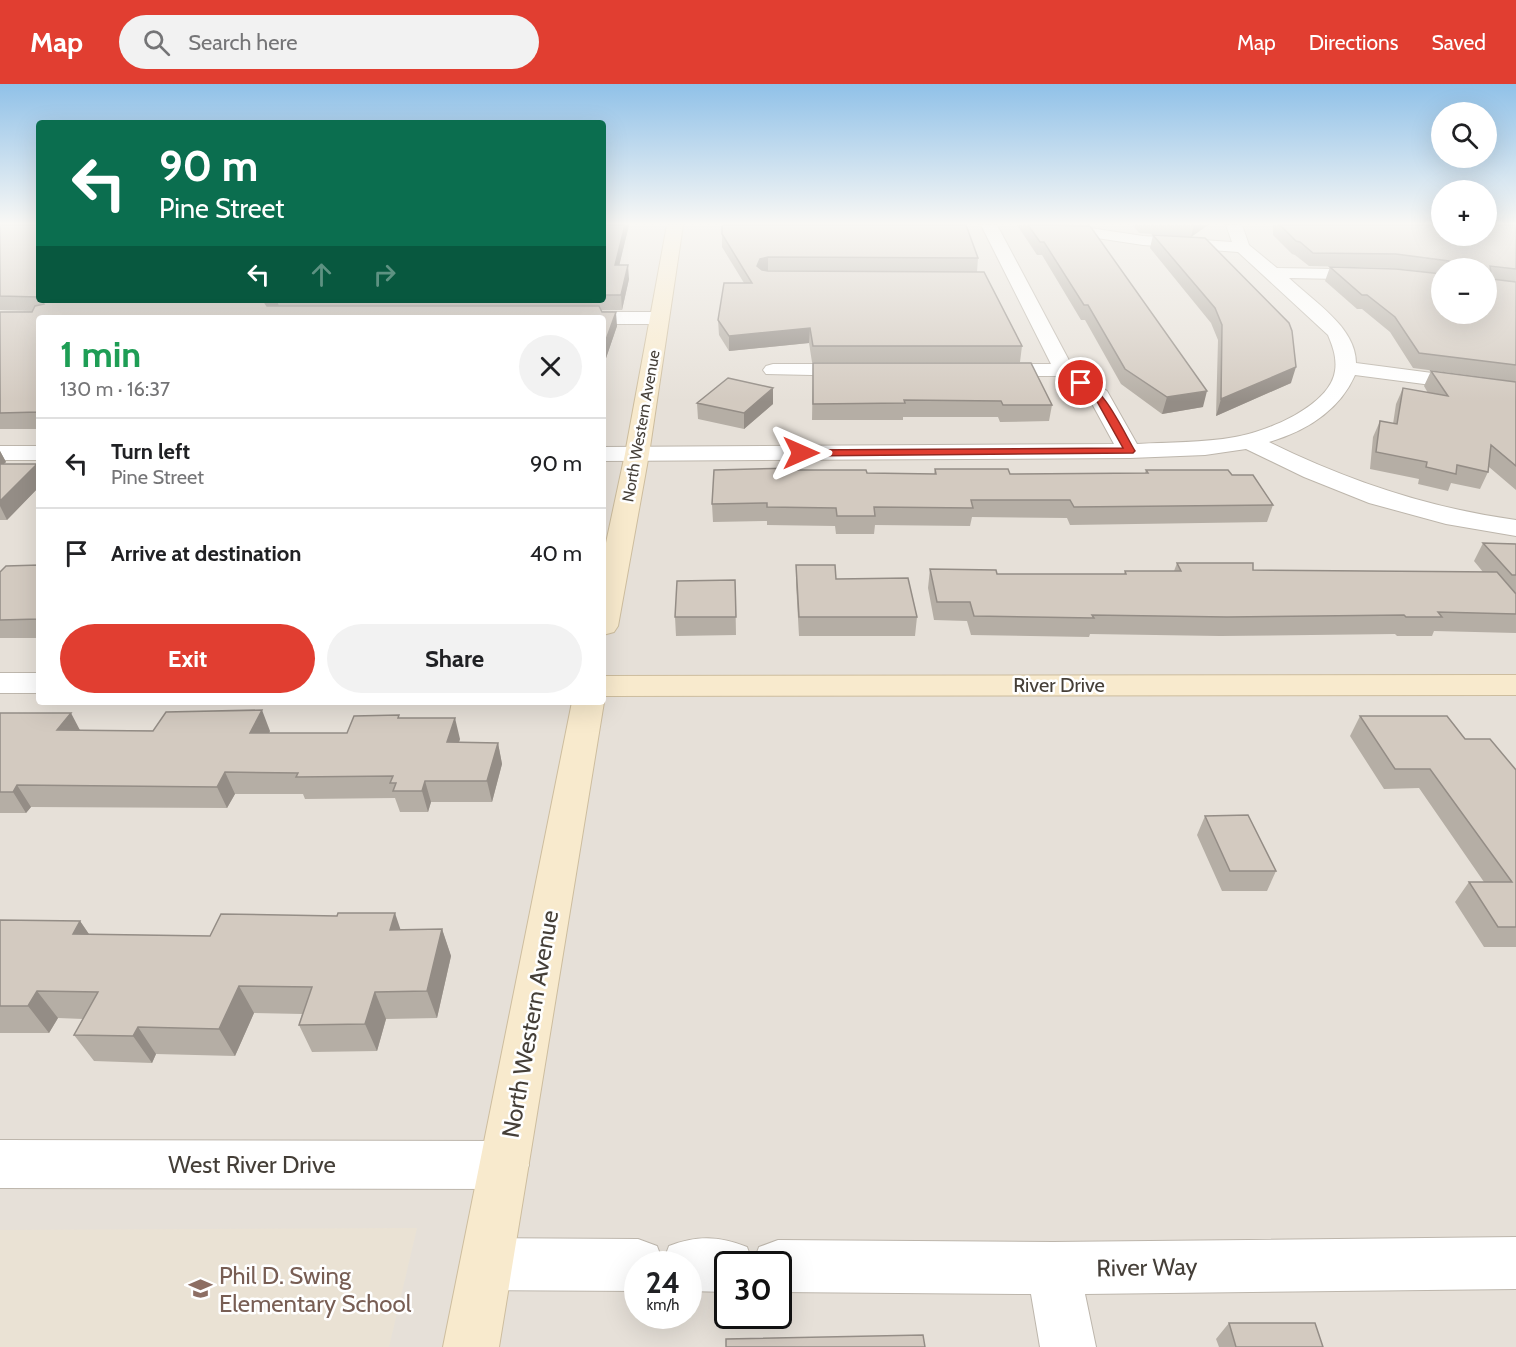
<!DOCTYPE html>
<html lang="en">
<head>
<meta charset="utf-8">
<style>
	body { margin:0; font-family:Cabin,sans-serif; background:#f2f2f2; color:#202124; height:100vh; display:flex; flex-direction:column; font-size:22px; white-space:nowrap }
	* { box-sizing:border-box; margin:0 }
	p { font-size:20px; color:#757577 }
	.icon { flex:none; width:33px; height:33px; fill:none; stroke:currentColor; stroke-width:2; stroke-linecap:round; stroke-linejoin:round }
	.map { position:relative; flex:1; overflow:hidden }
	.side { position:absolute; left:36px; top:231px; width:570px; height:390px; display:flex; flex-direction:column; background:#fff; border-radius:6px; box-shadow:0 6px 24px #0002 }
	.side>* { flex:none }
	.top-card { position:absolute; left:36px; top:36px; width:570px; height:183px; border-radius:6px; box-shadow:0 6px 24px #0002; background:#0b6e4f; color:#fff; overflow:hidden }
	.fabs { position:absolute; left:1431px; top:18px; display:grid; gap:12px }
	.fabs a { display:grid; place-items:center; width:66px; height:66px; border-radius:50%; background:#fff; box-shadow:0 6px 24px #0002; font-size:30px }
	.speed { position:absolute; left:624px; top:1167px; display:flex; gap:12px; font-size:30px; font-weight:700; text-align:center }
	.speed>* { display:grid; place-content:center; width:78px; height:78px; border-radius:50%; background:#fff; box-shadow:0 6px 24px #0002; line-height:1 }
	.speed small { font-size:15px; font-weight:400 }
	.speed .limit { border:3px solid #111; border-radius:9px; background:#fff; color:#111 }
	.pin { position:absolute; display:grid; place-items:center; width:51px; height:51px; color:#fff; margin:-26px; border:3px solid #fff; border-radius:50%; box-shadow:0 2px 6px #0007 }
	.me { position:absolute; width:66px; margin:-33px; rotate:90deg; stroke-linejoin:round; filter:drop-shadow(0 0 4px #0008) }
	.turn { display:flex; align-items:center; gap:21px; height:126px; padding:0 24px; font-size:27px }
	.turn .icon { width:78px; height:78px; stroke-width:2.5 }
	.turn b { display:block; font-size:42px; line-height:51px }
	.lanes { display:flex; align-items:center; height:57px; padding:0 24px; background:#0003; justify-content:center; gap:30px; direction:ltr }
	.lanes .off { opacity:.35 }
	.round { display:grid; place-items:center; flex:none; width:63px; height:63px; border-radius:32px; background:#f2f2f2 }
	.head { display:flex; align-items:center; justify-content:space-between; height:102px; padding:0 24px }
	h1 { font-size:36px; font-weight:700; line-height:45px; color:#1e9e55 }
	.primary-button { display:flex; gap:12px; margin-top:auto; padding:12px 24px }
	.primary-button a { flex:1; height:69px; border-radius:36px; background:#e13e31; color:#fff; font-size:24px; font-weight:700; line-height:69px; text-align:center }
	.primary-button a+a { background:#f2f2f2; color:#202124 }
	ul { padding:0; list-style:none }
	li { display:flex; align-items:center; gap:18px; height:90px; padding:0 24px; border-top:2px solid #e0e0e0 }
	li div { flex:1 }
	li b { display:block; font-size:22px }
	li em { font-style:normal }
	header { display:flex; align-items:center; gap:36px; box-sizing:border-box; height:84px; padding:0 30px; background:#e13e31; color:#fff }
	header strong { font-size:28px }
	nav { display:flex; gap:33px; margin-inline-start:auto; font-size:21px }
	.search { width:420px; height:54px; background:#f2f2f2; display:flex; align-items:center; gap:15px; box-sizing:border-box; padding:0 21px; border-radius:33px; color:#757577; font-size:22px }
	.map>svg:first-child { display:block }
	.residential { fill:#e6e0d8; fill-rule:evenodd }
	.education { fill:#eae2d4 }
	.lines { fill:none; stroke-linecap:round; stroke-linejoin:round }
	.street-casing { stroke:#bdb6ac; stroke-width:2 }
	.secondary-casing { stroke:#cdbd9e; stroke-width:2 }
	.street { fill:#fff; fill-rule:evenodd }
	.secondary { fill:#f8eacd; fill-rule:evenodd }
	.wall { fill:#b5aea5; fill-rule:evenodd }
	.shaded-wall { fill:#948d86 }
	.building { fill:#d3cac0; stroke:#948d86; stroke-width:1.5 }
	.route { fill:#e13e31; stroke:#922820; stroke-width:1.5 }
	.labels { text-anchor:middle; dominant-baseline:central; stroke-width:5; stroke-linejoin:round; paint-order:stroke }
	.far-street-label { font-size:16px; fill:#453f38; stroke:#fff }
	.street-label { font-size:20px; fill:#453f38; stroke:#fff }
	.near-street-label { font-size:24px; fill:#453f38; stroke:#fff }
	.near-education-label { font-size:24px; fill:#785e54; stroke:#fff; text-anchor:start }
</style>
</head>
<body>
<header>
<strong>Map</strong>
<div class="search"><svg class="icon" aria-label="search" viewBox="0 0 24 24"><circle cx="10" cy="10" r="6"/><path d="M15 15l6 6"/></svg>Search here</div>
<nav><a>Map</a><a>Directions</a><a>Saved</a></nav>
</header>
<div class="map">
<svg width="1516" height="1263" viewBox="0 0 1516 1263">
	<rect width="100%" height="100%" fill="#f2efe9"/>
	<path class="residential" d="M0 141 39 216H603V141H1441L1442 152H1486L1516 141V1263H0ZM1442 184H1486V230H1442ZM39 234H603V618H39ZM638 1180H688V1232H638ZM728 1180H778V1232H728Z"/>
	<path class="education" d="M417 1144 389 1263H0V1146Z"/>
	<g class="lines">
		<defs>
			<path id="street" d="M981 141H997L1072 282 1107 307 1137 360C1170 358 1203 359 1235 353 1266 348 1330 322 1335 287 1337 274 1333 263 1328 251L1238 168 1143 161 1044 146 1037 141H1070L1143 152 1232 158 1226 141H1242L1249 161 1277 184 1391 186 1442 192V202L1391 196 1289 194C1313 217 1356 243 1356 279L1516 300V312L1355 291C1339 327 1306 347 1269 358 1348 397 1429 424 1516 436V452L1446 440 1369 419 1304 393 1246 365 1205 371 1130 374 603 377V363L1114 360 1090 316 1059 292H991L984 290 981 286 984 282 991 280H1051Z
				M572 228H660L667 230 669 234 667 238 660 240H603V234H563L565 230Z
				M773 280H858L865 282 868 286 865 290 858 292 766 290 763 286 766 282Z
				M0 362H39V376H0Z
				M0 589H39V609H0Z
				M0 1056 504 1057 521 1064 529 1081 521 1098 504 1105 0 1104Z
				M1516 1153V1205L1085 1210 1096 1263H1040L1031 1210 778 1208V1180H728V1208L688 1207V1180H638V1207L486 1206 467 1199 460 1180 467 1161 486 1154 638 1155 657 1162 663 1178 669 1162C697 1151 720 1152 747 1163L753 1179 759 1163 778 1156 1053 1158Z"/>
			<path id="secondary" d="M667 141H683L649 370 618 542 614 548 603 551V473L625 370Z
				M1516 591V611L603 612V592Z
				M603 616 604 618 499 1263H443L572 618H603Z"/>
		</defs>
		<use href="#street" class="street-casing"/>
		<use href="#secondary" class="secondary-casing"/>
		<use href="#street" class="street"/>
		<use href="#secondary" class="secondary"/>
	</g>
	<path class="wall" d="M0 141H39V216H603V141H629L619 181 629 195 622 226H601L602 228 617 242 604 280H603L604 283 39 234V345H0V228L33 227 0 226Z
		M1017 141H1087L1203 323 1162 330 1121 300 1085 236H1081L1042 171H1037Z
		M1133 141H1208L1191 153 1139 149Z
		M1273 141H1516V406L1489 383 1488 388 1480 405 1451 399 1448 407 1418 400 1419 395 1370 385 1373 353 1380 337 1393 340 1396 320 1403 304 1428 309 1424 302 1431 287 1505 296 1413 284 1390 248 1362 225H1357L1325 197 1330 183 1418 187 1391 184 1309 182 1295 171 1292 170 1273 151ZM1442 184H1486L1442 230Z
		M722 143 978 174 977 188 766 187 1022 262 1020 278H812L809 259 729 267 719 251 718 236 744 199 722 163Z
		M1153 151 1291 299 1216 332 1218 256 1211 239 1150 164Z
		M813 279 1052 321 1049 337 1000 338 998 333H903V336H812Z
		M697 319 773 320 744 345 698 335Z
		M0 367 6 378 4 380H37L39 385V403L7 436H0Z
		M935 385 1010 390 1145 389 1146 386 1232 391 1273 421 1267 438 1070 441 1067 434 972 433 970 442 875 441 874 450H836L835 442 767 441V437L713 438 712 420 797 386 867 389 934 390Z
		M1483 459 1516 460V549L1434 547 1432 552H1397L1395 550 1220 552 1090 550 1089 553 971 551 967 537 934 536 928 504 930 485 997 490H1124L1125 487H1174L1177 479 1253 486 1483 488 1474 477Z
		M39 481V554H0V488Z
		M796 481 836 495 917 533 915 552H799L796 499Z
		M735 496 736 551 676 552 675 533Z
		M0 629 81 646 270 647 269 649H347L399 634 460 655 459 658 498 659 502 680 492 718H431L428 728H400L395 714 305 715 303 710H235L227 724 31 723 26 729H0Z
		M1360 632 1465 655 1516 686V863H1484L1455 818 1469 798H1484L1419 704 1384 705 1350 652Z
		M1205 732 1276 787 1267 807H1222L1197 751Z
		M0 836 80 837 89 850 210 852 442 845 451 872 437 934 386 935 377 967 312 968 299 941 302 930 254 929 235 972 156 970 152 979 94 977 74 951 83 935 58 934 49 949H0Z
		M1229 1239 1323 1263H1219L1216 1255Z"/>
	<path class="shaded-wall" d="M625 141H629L616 195 615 181Z
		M1194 141H1208L1191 153Z
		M768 173V187L760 189 757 182 760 175Z
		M628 181 629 195 622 226 621 211Z
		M266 216H277L280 226 269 233 265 219Z
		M616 228 617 242 604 280H603V286V264Z
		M810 244 809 259 729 267V252Z
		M1296 283 1291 299 1216 332 1221 315Z
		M773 304V320L744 345V329Z
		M1207 307 1203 323 1162 330 1167 313Z
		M0 367 6 378 0 383Z
		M37 380 39 385V403L7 436 0 422V417Z
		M262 626 270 647 258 670 250 649Z
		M71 629 82 650 57 646Z
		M455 634 460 655 452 679 447 658Z
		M498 659 502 680 492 718 487 697Z
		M225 688 235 710 227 724 217 703Z
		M425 697 431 718 428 728 422 707Z
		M17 701 31 723 26 729 13 708Z
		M395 829 404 856 390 846Z
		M80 837 99 865 73 850Z
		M442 845 451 872 437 934 427 907Z
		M239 902 254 929 235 972 219 945Z
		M37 907 58 934 49 949 28 922Z
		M375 908 386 935 377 967 365 940Z
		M138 943 156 970 152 979 133 952Z"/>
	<path class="building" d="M0 141H39V213L0 212Z
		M603 141H625L615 181H628L621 211H603Z
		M723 141H966L978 174 768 173 760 175 757 182 762 186 768 187 984 188 1022 262H813L810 244 729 252 718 236 724 199H752L722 150V143Z
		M1028 141 1090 142 1207 307 1167 313 1125 285 1088 221H1084L1044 158H1040Z
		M1280 141H1442V152H1486V141H1516V185L1490 182 1492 195 1516 198V281L1419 269 1395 233 1367 211H1362L1330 183 1396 185 1442 190V230H1486V184H1450L1449 177 1396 170 1313 169 1300 158 1296 157Z
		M1153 151 1205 154 1289 239 1292 247 1296 283 1221 315 1222 241 1215 224Z
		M41 216H266L265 219 267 222H599L602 228H616L603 264V234H39V328L0 329V228H32L35 222 44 220Z
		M813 279H1031L1052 321H1003L1001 317 904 316 905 319 813 320Z
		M1431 287 1516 298V382L1491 361 1488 388 1457 381 1456 390 1426 383 1427 378 1376 368 1380 337 1397 340 1403 304 1448 312Z
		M728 294 773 304 744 329 697 319Z
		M0 380H37L0 417Z
		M797 384V386H866L867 389 936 390 935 385H1008L1010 390 1148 389 1146 386H1228L1232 391H1253L1273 421 1074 423 1070 416H971L973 424 874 423 875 432H837L836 424 767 423V419L712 420 714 386Z
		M1483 459 1516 460V491H1512Z
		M1177 479H1253V486L1497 488 1516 510V530L1438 528 1442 533H1406L1404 531 1227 533 1092 531 1094 534 974 532 970 518H937L930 485 996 486 997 490H1126L1125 487H1181Z
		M39 481V535L0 536V488L6 482Z
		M796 481H835L836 495 908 494 917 533H799Z
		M735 496 736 533H675L677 497Z
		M262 626 250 649H347L354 632 399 631 398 634H455L447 658 498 659 487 697H425L422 707H393L396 699H390L393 692 296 693 298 689 225 688 217 703 17 701 13 708H0V629H71L57 646 153 647 166 628Z
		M1360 632H1447L1465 655H1490L1516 686V843H1498L1469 798H1512L1430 685H1395Z
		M1248 731 1276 787H1230L1205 732Z
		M338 829H395L390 846 442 845 427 907 375 908 365 940 299 941 312 903 239 902 219 945 138 943 133 952 74 951 98 908 37 907 28 922H0V836L80 837 73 850 210 852 221 830 337 832Z
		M1229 1239H1315L1323 1263H1236Z
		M923 1251 925 1263H726V1255Z"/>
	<linearGradient id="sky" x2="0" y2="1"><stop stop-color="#90c1e8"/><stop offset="0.44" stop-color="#f9f8f5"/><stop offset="1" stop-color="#f9f8f5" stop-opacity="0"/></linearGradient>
	<rect width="1516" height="318" fill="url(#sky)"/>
	<path class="route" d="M1078 297C1101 296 1124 349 1135 367L1133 369 801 372 797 369 801 366 1123 364 1095 314 1078 301Z"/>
	<defs>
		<symbol id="school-bare" viewBox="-9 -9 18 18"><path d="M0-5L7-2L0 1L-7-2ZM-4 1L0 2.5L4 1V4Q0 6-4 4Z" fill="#8d6e63" stroke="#fff" stroke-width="2.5" paint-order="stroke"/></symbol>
	</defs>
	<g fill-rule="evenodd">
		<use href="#school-bare" x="184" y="1188" width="33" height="33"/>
	</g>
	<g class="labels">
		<g class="far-street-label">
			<text transform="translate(641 342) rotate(-80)">North Western Avenue</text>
		</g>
		<g class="street-label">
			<text x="1059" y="601">River Drive</text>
		</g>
		<g class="near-street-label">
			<text transform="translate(530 940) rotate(-80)">North Western Avenue</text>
			<text x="252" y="1080">West River Drive</text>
			<text transform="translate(1147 1183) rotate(-1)">River Way</text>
		</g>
		<g class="near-education-label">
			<text x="219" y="1191">Phil D. Swing<tspan x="219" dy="28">Elementary School</tspan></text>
		</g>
	</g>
</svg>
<div class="fabs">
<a><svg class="icon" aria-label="search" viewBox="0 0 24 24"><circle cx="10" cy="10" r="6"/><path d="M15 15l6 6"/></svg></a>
<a>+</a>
<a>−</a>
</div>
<div class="speed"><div>24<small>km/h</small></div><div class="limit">30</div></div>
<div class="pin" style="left:1081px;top:299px;background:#d93025"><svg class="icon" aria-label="arrive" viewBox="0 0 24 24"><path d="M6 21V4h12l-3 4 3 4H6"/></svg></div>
<svg class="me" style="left:801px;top:369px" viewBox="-20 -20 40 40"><path d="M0-17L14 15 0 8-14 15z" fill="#e13e31" stroke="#fff" stroke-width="4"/></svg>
<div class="top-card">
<div class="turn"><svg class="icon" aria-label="left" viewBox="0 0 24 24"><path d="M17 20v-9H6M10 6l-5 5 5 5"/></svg><div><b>90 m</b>Pine Street</div></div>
<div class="lanes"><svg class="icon" aria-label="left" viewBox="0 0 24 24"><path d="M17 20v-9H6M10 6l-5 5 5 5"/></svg><svg class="icon off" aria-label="ahead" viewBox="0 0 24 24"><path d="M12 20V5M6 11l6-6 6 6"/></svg><svg class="icon off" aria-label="right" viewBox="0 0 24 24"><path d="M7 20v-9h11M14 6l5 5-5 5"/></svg></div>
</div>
<section class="side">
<div class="head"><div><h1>1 min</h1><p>130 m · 16:37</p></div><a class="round"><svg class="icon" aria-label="close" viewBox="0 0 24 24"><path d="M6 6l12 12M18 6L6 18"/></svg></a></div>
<ul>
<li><svg class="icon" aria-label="left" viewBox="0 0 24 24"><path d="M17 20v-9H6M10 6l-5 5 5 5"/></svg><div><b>Turn left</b><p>Pine Street</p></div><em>90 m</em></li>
<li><svg class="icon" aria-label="arrive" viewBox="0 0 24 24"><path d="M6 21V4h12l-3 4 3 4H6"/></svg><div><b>Arrive at destination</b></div><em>40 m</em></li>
</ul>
<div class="primary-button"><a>Exit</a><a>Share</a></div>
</section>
</div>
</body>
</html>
